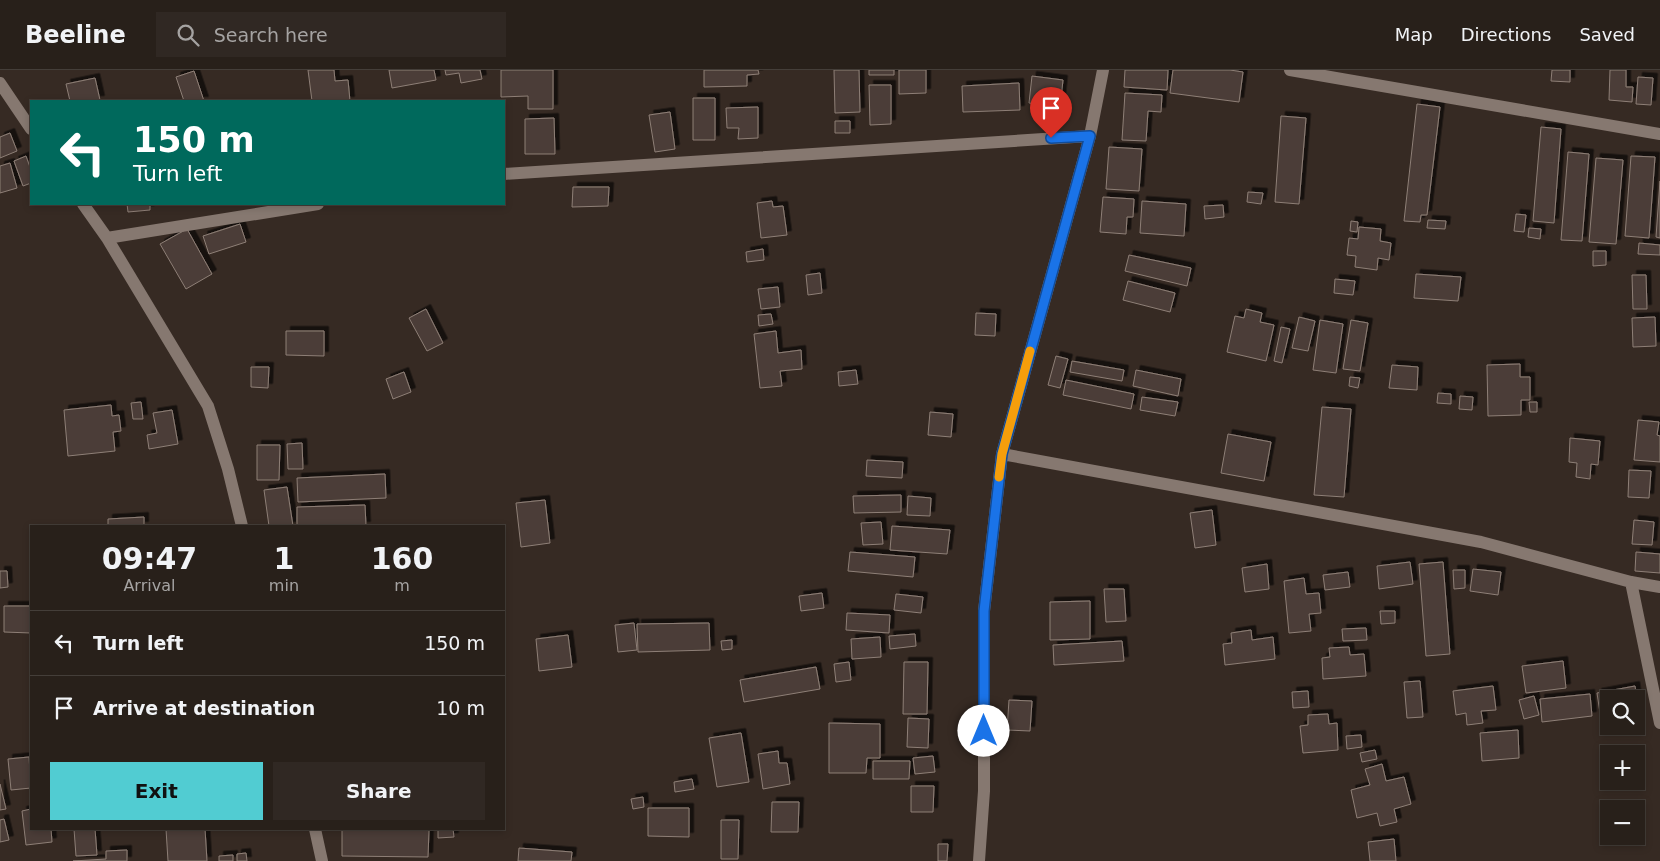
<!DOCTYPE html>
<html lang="en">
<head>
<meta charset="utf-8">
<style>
	body { margin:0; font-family:"DejaVu Sans",sans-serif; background:#302823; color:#f1f3f6; height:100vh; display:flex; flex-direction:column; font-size:19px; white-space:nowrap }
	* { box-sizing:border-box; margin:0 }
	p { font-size:16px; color:#a5a3a2 }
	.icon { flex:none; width:28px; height:28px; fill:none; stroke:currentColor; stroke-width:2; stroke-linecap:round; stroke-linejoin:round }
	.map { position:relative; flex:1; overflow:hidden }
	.sheet { position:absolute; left:30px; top:455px; width:475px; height:305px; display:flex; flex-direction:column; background:#28201a; border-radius:0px; box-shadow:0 2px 8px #0003,0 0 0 1px #443e39 }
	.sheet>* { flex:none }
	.top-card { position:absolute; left:30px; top:30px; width:475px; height:105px; border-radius:0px; box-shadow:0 2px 8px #0003,0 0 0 1px #443e39; background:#00695c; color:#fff; overflow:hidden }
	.controls { position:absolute; left:1600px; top:620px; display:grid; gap:10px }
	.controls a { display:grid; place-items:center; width:45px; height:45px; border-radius:0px; background:#28201a; box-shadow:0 2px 8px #0003,0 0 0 1px #443e39; font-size:25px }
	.pin { position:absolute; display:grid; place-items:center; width:42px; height:42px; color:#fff; margin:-51px -21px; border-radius:50% 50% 50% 0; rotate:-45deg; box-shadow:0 0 5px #0007 }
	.pin .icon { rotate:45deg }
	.me { position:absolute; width:55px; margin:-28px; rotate:0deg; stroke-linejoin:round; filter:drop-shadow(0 0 4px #0008) }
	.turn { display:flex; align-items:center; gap:18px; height:105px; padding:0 20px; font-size:22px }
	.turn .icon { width:65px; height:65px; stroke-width:2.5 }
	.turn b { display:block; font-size:35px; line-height:42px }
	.eta { display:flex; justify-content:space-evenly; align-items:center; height:85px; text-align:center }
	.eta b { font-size:30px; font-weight:700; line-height:35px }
	.primary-button { display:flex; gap:10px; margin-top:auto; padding:10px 20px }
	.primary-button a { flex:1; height:58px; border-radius:0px; background:#51ccd2; color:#111; font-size:20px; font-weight:700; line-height:58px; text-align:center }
	.primary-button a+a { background:#302823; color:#f1f3f6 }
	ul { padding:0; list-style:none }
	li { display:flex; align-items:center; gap:15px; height:65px; padding:0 20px; border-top:1px solid #443e39 }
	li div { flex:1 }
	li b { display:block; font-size:19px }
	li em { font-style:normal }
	header { display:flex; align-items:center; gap:30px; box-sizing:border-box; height:70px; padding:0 25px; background:#28201a; border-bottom:1px solid #443e39 }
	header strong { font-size:24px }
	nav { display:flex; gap:28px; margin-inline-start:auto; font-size:18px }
	.search { width:350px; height:45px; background:#302823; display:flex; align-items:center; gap:12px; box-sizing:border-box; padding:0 18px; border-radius:0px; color:#a5a3a2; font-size:19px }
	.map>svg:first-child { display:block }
	.building { fill:#4b3e37; stroke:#8e7f77; filter:url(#shadow) }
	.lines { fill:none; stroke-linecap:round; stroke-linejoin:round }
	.street { stroke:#867870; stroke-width:12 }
	.route-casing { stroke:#114b97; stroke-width:12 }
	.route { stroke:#1a73e8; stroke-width:9 }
	.slow { stroke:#f59e0b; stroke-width:9 }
</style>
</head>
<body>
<header>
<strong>Beeline</strong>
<div class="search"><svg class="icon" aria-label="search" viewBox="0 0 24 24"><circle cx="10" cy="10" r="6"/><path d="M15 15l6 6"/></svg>Search here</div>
<nav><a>Map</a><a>Directions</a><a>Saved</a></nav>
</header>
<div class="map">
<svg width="1660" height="791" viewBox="0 0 1660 791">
	<defs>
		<filter id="shadow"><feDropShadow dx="4.5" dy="-4.5" stdDeviation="0" flood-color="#0009"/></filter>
	</defs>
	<rect width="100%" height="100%" fill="#362a23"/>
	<path class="building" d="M308 0H334L335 11 348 10 350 31H312Z
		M389 0H434L436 10 392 18Z
		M445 0H480L482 9 461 13 459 3 446 5Z
		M501 0H553V39H528V26L501 27Z
		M704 0H758L759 4 747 5V16L704 17Z
		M834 0H859L860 42 835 43Z
		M869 0H894V5H869Z
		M899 0H926V23L899 24Z
		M1125 0H1168L1167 20 1124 17Z
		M1173 0H1230L1243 2 1239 32 1170 23Z
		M1552 0H1570V12L1551 11Z
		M1610 0H1626V17H1633L1632 32 1609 30Z
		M194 1 204 31H184L176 7Z
		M1032 6 1063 10 1060 38 1029 33Z
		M1638 7 1653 8 1651 35 1636 34Z
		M95 8 100 30 70 31 66 14Z
		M1019 13 1020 40 963 42 962 16Z
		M869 15H891V54L870 55Z
		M1125 23 1162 25 1161 42 1148 41 1146 71 1122 70Z
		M693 28H715V70H693Z
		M1417 34 1440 37 1427 145H1421L1420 152 1404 151Z
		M758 37V68L738 69 739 58H727L726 38Z
		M670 42 675 79 655 82 649 45Z
		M1281 46 1306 48 1299 134 1275 132Z
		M554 48 555 84H525V49Z
		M835 51H850V63H835Z
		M1541 57 1561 59 1554 153 1533 151Z
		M10 63 17 81 0 88V67Z
		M1109 77 1142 79 1139 121 1106 119Z
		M1568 82 1589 84 1582 171 1561 170Z
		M26 86 31 100V113L23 116 14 91Z
		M1631 86 1655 87 1649 168 1625 166Z
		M1596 88 1623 90 1616 174 1589 172Z
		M10 93 17 118 0 123V96Z
		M1660 111V168L1656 167Z
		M573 117H609L608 136 572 137Z
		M1248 122 1263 123 1261 134 1247 132Z
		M1103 127 1134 129 1133 147H1127L1126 164 1100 162Z
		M772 131 773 137 783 136 787 165 761 168 757 133Z
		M1142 131 1186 134 1184 166 1140 163Z
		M127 134H150V140L128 142Z
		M1223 135 1224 147 1205 149 1204 136Z
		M1516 144 1526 145 1524 162 1514 161Z
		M1428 150 1446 151 1445 159 1427 158Z
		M1351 151 1358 152 1357 162 1350 161Z
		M240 154 246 172 209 184 203 166Z
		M1359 157 1381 159 1380 171 1391 173 1389 190 1378 188 1377 200 1355 197 1356 186 1347 185 1349 168 1358 169Z
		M1529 158 1541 159 1540 169 1528 167Z
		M187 159 212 204 186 219 160 174Z
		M1639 173 1660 175V185L1638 184Z
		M763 179 764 190 747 192 746 182Z
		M1593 181H1606V195L1593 196Z
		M1129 185 1191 198 1187 216 1125 201Z
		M820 203 822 223 808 225 806 205Z
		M1416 204 1461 207 1458 231 1414 228Z
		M1632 205H1646L1647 239H1633Z
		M1335 209 1355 211 1353 225 1334 223Z
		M1128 211 1175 223 1170 242 1123 230Z
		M778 217 780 237 761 239 758 219Z
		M426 239 443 273 427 281 409 248Z
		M1246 239 1262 243 1260 252 1274 255 1266 291 1227 282 1235 246 1244 248Z
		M976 243 996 244 995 266 975 265Z
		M771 244 773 254 759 256 758 245Z
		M1299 247 1315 251 1308 281 1292 278Z
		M1655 247 1656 276 1633 277 1632 248Z
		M1320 250 1343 254 1336 303 1313 300Z
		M1351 250 1368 253 1360 301 1343 299Z
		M1281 257 1290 259 1282 293 1274 291Z
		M286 261H324V286L286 285Z
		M776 261 778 283 801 280 802 299 780 301 782 316 760 318 754 264Z
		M1056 286 1068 289 1060 318 1048 315Z
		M1072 291 1124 300 1122 311 1070 302Z
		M1520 294V307H1530V330H1521V345L1488 346 1487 295Z
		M1392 295 1418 297 1417 320 1389 318Z
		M251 297H269L268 318 251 317Z
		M856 300 858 314 839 316 838 302Z
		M1136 300 1181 309 1178 326 1133 316Z
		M404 302 411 322 393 329 386 309Z
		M1350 307 1360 308 1358 318 1349 316Z
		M1066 310 1134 324 1131 339 1063 325Z
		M1438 323 1451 324V334L1437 333Z
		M1460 326 1473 327 1472 340 1459 339Z
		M1142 327 1178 332 1175 346 1140 340Z
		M141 332 143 349H133L131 333Z
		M1529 332H1537V342H1530Z
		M111 335 112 346 119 345 121 361 113 362 115 381 68 386 64 340Z
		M1322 337 1351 339 1344 427 1314 425Z
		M172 340 178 374 149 379 147 365 157 363 153 343Z
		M930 342 953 344 951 367 928 365Z
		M1638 350 1659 352 1657 365 1660 366V392L1634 390Z
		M1228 364 1271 372 1264 411 1221 403Z
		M1570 368 1600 371 1598 395 1591 394 1590 409 1576 407 1577 393 1569 392Z
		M302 373 303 399H288L287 374Z
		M257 375H280L279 410H257Z
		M867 390 903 392 902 408 866 406Z
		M1629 400 1651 401 1649 428 1628 427Z
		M385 404 386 428 298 432 297 408Z
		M287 417 293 456H269L264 420Z
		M901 425V442L854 443 853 426Z
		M908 426 931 428 930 446 907 445Z
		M545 430 550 473 521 477 516 433Z
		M365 435 366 456H297V437Z
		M1212 440 1216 475 1195 478 1190 443Z
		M144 447V456H108V449Z
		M1634 450 1654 452 1652 475 1632 474Z
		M881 452 883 474 863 475 861 453Z
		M892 456 950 460 947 484 890 480Z
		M850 482 915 487 913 507 848 501Z
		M1636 482 1660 484V503L1635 501Z
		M1410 492 1413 514 1379 519 1377 496Z
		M1443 492 1450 584 1426 586 1419 494Z
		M1267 494 1269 519 1245 522 1242 498Z
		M1473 499 1501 502 1498 525 1470 521Z
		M1453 500H1465V518L1454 519Z
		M0 501H7L8 517 0 518Z
		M1348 502 1350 517 1325 520 1323 505Z
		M1304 508 1306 524 1319 523 1321 543 1309 544 1311 561 1289 563 1284 511Z
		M1104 519H1124L1126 551 1106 552Z
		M822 523 824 538 801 541 799 526Z
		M896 524 923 527 921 543 894 540Z
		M1090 531V569L1050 570V532Z
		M4 536H31V563L4 562Z
		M1380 541H1395V553L1381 554Z
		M847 543 890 545 889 563 846 560Z
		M634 553 637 580 618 582 615 555Z
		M709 553 710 580 638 582 637 554Z
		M1366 558 1367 570 1343 571 1342 559Z
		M1251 560 1252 570 1273 567 1275 589 1225 595 1223 574 1232 573 1231 563Z
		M915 564 916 576 890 579 889 566Z
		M568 565 572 597 539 601 536 569Z
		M880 567 881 587 852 589 851 569Z
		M732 570V579L722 580 721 571Z
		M1122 571 1124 591 1054 595 1053 575Z
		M1349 577 1350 585 1364 584 1366 606 1323 609 1322 588 1330 587 1329 578Z
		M1563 591 1566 618 1526 623 1522 596Z
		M849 592 851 610 836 612 834 594Z
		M904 592H928L927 644H903Z
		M816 597 820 619 744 632 740 610Z
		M1420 611 1423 647 1407 648 1404 612Z
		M1493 616 1496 640 1481 641 1483 653 1467 655 1466 643 1456 645 1453 621Z
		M1635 616 1638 637H1636V629H1609V642L1600 643 1597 623Z
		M1308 621 1309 637 1293 638 1292 622Z
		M1590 624 1592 646 1542 652 1540 629Z
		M1534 626 1539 645 1524 649 1519 630Z
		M1009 630 1032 631 1030 661 1007 660Z
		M1328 644 1329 654 1337 653 1338 680 1303 683 1300 656 1308 655V645Z
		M908 648 929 649 928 678 907 677Z
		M829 653 880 654V688H867L866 703H829Z
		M1518 660 1519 688 1482 691 1480 663Z
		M741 663 749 712 717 717 709 668Z
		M1361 665 1362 677 1347 679 1346 666Z
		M1375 680 1377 689 1362 692 1360 683Z
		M778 681 779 693H787L790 714 763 719 758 684Z
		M933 686 935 702 915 704 913 688Z
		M29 687 31 718 11 720 8 689Z
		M873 691H910L909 709H873Z
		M1382 694 1386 711 1404 707 1411 734 1394 739 1397 752 1380 756 1377 743 1357 748 1351 720 1370 715 1365 699Z
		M692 709 694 719 675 722 674 712Z
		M0 714 6 739 0 740Z
		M911 716H934L933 742H911Z
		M643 727 644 737 633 739 631 729Z
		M772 732H799L798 762H771Z
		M648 738H689V767L648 766Z
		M31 739V759H51L52 772 26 775 22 741Z
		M4 749 9 770 0 772V750Z
		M721 750H739L738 789H721Z
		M74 759H95L97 785 76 786Z
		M166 759H205L207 791H168Z
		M342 759 429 760 428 787 342 786Z
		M438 759H453L454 767 438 768Z
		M1394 769 1396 791H1370L1368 772Z
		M938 774H948L947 791H938Z
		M519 778 572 782 571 791H518Z
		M127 780V791H73L106 789V781Z
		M246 783 247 791H237V784Z
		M233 785V791H219V786Z"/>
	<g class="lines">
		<path class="street" d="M1290 0 1660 64
			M0 13 31 59
			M504 104 1090 66
			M83 134 107 168 208 336 228 399 242 456
			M107 168 318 134
			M1002 384 1481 472 1631 512 1660 517
			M1631 512 1660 653
			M315 759 322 791
			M979 791 984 721V541L1002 384 1090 66 1103 0"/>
	</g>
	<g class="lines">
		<defs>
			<path id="route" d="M984 661V541L1002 384 1090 66 1051 68"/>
		</defs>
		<use href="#route" class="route-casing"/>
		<use href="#route" class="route"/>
		<path class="slow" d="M999 407 1002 384 1030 281"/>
	</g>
</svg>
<div class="controls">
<a><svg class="icon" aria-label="search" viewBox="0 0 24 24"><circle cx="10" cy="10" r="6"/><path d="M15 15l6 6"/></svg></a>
<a>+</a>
<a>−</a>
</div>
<div class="pin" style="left:1051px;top:68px;background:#d93025"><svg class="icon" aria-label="arrive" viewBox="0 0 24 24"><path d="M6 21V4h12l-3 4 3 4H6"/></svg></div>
<svg class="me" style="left:984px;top:661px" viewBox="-20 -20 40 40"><circle r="19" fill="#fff"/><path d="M0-13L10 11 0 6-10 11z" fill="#1a73e8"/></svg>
<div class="top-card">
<div class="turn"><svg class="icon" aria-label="left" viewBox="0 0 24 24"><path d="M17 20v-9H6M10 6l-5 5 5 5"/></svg><div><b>150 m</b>Turn left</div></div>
</div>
<section class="sheet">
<div class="eta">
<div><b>09:47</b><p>Arrival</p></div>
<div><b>1</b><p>min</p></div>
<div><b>160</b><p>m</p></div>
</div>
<ul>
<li><svg class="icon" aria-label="left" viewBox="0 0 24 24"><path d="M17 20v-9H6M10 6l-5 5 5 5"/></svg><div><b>Turn left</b></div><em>150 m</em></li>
<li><svg class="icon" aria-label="arrive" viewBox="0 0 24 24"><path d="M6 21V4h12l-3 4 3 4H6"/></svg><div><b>Arrive at destination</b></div><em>10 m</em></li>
</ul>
<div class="primary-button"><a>Exit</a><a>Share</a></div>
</section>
</div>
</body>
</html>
